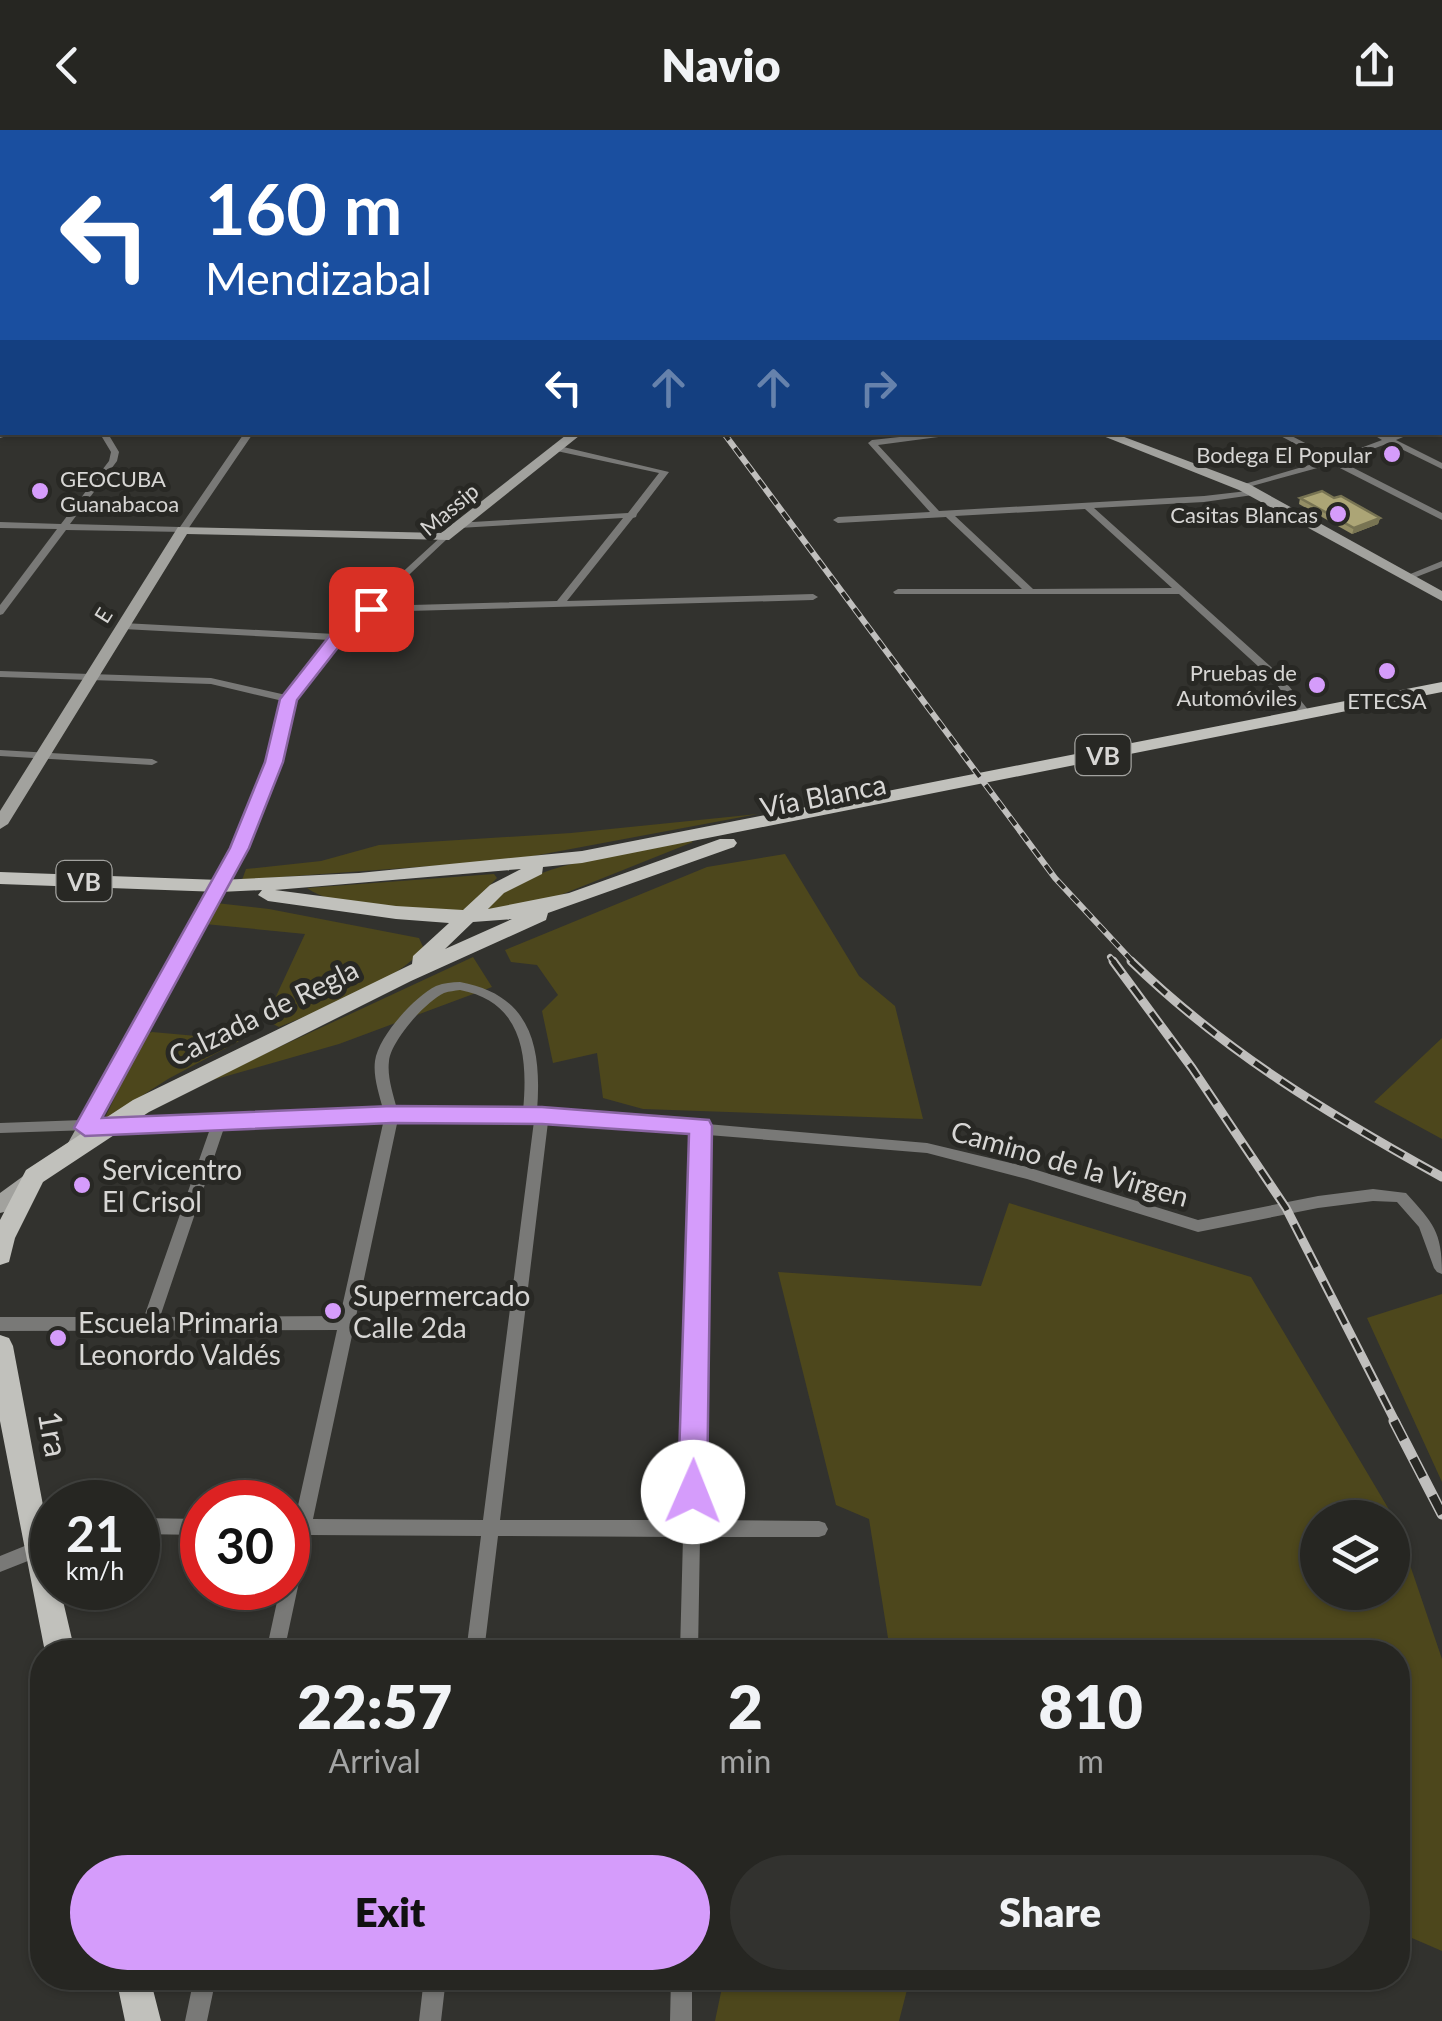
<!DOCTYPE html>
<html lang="en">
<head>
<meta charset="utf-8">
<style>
	body { margin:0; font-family:Lato,sans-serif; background:#32322f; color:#f1f3f6; height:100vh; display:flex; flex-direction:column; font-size:38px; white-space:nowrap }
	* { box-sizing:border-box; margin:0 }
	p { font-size:32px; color:#a4a5a5 }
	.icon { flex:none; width:55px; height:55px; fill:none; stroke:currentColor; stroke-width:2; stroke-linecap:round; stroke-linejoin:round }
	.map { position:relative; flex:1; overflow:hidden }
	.side { position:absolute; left:30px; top:1510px; width:1380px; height:350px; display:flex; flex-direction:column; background:#262622; border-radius:40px; box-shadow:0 2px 8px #0004,0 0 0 2px #424340 }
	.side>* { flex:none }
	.banner { position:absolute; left:0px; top:0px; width:1442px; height:305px; box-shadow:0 2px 8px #0004,0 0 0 2px #424340; background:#1a4fa0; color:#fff; overflow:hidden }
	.tools { position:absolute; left:1300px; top:1370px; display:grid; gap:20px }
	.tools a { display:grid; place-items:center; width:110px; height:110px; border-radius:50%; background:#262622; box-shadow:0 2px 8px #0004,0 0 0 2px #424340; font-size:50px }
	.speed { position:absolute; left:30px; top:1350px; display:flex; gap:20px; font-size:50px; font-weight:700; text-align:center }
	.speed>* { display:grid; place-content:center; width:130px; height:130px; border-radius:50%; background:#262622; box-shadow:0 2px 8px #0004,0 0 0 2px #424340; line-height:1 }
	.speed small { font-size:25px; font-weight:400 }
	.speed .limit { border:15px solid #d22; background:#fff; color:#111 }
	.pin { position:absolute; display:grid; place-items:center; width:85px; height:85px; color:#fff; margin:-42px; border-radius:20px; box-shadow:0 5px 15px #0006 }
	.me { position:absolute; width:110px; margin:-55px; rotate:1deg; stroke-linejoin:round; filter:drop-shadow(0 0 8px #0008) }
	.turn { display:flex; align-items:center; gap:35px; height:210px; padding:0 40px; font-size:45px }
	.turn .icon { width:130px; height:130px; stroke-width:2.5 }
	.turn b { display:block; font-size:70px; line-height:85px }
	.lanes { display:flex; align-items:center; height:95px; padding:0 40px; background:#0003; justify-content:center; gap:50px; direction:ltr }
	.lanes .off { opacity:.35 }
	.eta { display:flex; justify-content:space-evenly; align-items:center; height:170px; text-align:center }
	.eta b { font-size:60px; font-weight:800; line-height:70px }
	.cta { display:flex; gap:20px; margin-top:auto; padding:20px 40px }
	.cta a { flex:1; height:115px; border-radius:60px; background:#d59cfb; color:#111; font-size:40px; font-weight:800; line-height:115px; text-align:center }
	.cta a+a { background:#32322f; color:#f1f3f6 }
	header { display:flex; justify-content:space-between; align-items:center; height:130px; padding:0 40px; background:#262622; font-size:45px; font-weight:800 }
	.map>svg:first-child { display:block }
	.green { fill:#4d471c; fill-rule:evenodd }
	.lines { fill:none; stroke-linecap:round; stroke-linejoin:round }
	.river { fill:#231e00; fill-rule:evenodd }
	.street { fill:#797977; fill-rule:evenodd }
	.secondary { fill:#a2a29e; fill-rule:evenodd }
	.primary { fill:#c1c1bc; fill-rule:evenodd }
	.rail-far2-casing { stroke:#c0bfbd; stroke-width:6 }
	.rail-far1-casing { stroke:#c0bfbd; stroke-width:9 }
	.rail-casing { stroke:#c0bfbd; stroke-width:11 }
	.rail-far2 { stroke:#282824; stroke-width:4; stroke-dasharray:10; stroke-linecap:butt }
	.rail-far1 { stroke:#282824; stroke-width:5; stroke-dasharray:16; stroke-linecap:butt }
	.rail { stroke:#282824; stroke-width:8; stroke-dasharray:21; stroke-linecap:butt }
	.wall { fill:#948e65 }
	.shaded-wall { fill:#787453 }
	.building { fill:#aca576; stroke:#787453; stroke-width:2.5 }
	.route { fill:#d59cfb; stroke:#8a65a3; stroke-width:2.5 }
	.poi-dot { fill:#d59cfb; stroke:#282824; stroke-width:4 }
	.labels { text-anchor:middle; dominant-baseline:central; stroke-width:10; stroke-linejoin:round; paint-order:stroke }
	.far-poi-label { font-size:22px; fill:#d7d6d4; stroke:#282824; text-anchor:end }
	.far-street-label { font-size:22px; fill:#d7d6d4; stroke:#282824 }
	.shield { fill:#282824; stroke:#a2a29f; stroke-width:2.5 }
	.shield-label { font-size:25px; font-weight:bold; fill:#d7d6d4 }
	.street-label { font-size:28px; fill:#d7d6d4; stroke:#282824 }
	.poi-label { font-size:28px; fill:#d7d6d4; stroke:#282824; text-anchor:start }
	.near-street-label { font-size:32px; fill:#d7d6d4; stroke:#282824 }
</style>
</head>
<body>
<header><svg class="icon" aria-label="back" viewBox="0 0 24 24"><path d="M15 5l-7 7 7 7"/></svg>Navio<svg class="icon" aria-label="share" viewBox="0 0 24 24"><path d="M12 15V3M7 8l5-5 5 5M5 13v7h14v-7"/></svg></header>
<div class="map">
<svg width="1442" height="1891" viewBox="0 0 1442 1891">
	<rect width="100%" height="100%" fill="#32322e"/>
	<path class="green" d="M758 684 512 730 242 750 246 739 321 731 379 715 571 703Z
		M690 710 693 712 553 768 484 780C534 726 622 729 690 710Z
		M785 724 859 846 895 876 923 989 643 979 603 968 597 923 553 933 542 881 558 865 537 835 511 832 505 820 707 737Z
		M494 744 497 748 465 780C423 781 341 782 307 758Z
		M216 773 269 779 419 808 424 819C386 858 329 876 279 897L265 890 305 804 205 794Z
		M473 827 492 857 339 914 202 953Z
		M152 902 241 910 168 949 104 990 144 905Z
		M1442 908V1009L1374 972Z
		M1009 1073 1251 1147 1394 1388 1442 1529V1821L1398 1802V1522H883L889 1514 869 1389 836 1375 778 1142 981 1156ZM1318 1388H1392V1462H1318Z
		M1442 1164V1352L1367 1188Z
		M724 1848H910L899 1891H715Z"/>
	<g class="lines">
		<path class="river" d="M1245 0H1258L1259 2H1246Z
			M1440 97H1442V106H1440Z"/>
		<path class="street" d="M119 0H126L128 2H122Z
			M0 4 2 5V11L0 10Z
			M2 36V40L0 41V37Z
			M1440 56 1442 57V61L1440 60Z
			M1440 153H1442V158H1440Z
			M0 197H2V203H0Z
			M1440 213H1442V218H1440Z
			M0 214H2V219H0Z
			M1440 245H1442V250H1440Z
			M0 252H2V256H0Z
			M1440 284H1442V289H1440Z
			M0 302H20L0 308Z
			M99 302H107L119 322 117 331 70 394 180 397 245 302H254L186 402 66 400 3 484 0 485V475L57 399 0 398V392L61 394 109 331 111 322Z
			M945 302H976L878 315 939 381 1204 366 1256 360V364L1253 365 1204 372 1094 378 1279 544 1310 582V586H1302L1271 548 1179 464H895L893 462 898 459H1022L946 387 838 393 833 390 838 387 930 382 868 313 872 310ZM1085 379 1172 458 1033 459 955 386Z
			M1273 302H1284L1334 328 1382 310 1369 302H1381L1390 307 1402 302H1415L1396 310 1442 333V339L1389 313 1340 331 1442 383V390L1332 334 1241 359V355L1326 330Z
			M555 315 669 342 637 384 636 387 633 388 567 471 813 464 818 467 813 470 370 482 341 509 294 569 280 632 226 756 220 760 214 756 268 632 283 571 211 554 0 547V541L211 548 286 565 330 510 123 499 118 496 123 493 335 504 444 404 449 407 447 409 376 476 557 471 623 388 459 398 454 395 456 393 628 383 659 343 552 320V316Z
			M1442 431V437L1411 449 1403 447Z
			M0 620 152 629 158 632 152 635 0 626Z
			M460 852C532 865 542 918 537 981L695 993 701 991 707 994 927 1013 1027 1037 1198 1090 1318 1066 1373 1059 1406 1063C1434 1094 1442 1102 1442 1144L1437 1142 1434 1138 1419 1097 1397 1072 1373 1071 1318 1078 1198 1102 1027 1049 927 1023 708 1005 701 1390 819 1391 825 1393 828 1399 825 1405 819 1407H700L698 1522H680L683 1407 498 1406 484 1522H466L481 1406 309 1405 284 1522H266L280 1458H288V1424L292 1405H288V1389H295L337 1200 0 1201V1187H144L211 996 0 1003V993L383 979C379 964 373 947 375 931 378 907 414 867 436 856 444 853 452 852 460 852ZM460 860C524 872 528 928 523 981L397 979C393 964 387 947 389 931 391 911 425 872 444 863 450 861 454 861 460 860ZM384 989 340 1186 160 1187 225 995ZM398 989 534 991 483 1390 313 1389ZM548 992 694 1004 683 1390H500Z
			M32 1388H52V1404H32L26 1402 23 1396 26 1390Z
			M138 1388 202 1389V1405L138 1404Z
			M37 1411 43 1413 46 1419 43 1425 0 1442V1426Z
			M194 1848H216L207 1891H185Z
			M424 1848H446L441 1891H419Z
			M671 1848H692V1891H670Z"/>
		<path class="secondary" d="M0 106 2 107V113L0 112Z
			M1440 185H1442L1440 192Z
			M570 302H584L449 410 187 404 8 694 0 699V681L178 397 441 403Z
			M1093 302H1111L1249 354 1442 461V471L1239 360Z
			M220 750 229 756 82 1025H68L65 1019 68 1013 211 756Z
			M33 1039 41 1041 44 1047 41 1053 8 1081 0 1083V1063Z"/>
		<path class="primary" d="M1442 552V562L582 733 543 737 542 744 504 763 488 779 569 763 720 709H734L737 713 734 717 548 783 546 790 411 851 149 982 43 1052 15 1108 9 1132 0 1135V1090L26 1040 133 970 412 834 413 826 449 793 396 789 268 771 258 765 262 760 220 762 0 754V742L220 750 359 743 582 721ZM521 739 490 755 463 780 396 776 275 760ZM512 789 445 819 473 792Z
			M0 1205 9 1208 13 1216 52 1423V1458H60L75 1522H45L0 1291Z
			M116 1848H150L161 1891H125Z"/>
		<defs>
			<path id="rail-far2" d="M723 302 1055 748 1134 833
				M1110 827 1115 833"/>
			<path id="rail-far1" d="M1113 831 1192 938 1286 1078 1396 1293
				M1131 831C1226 923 1327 983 1442 1047"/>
			<path id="rail" d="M1394 1291 1442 1384"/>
		</defs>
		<use href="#rail-far2" class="rail-far2-casing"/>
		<use href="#rail-far1" class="rail-far1-casing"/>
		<use href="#rail" class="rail-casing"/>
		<use href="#rail-far2" class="rail-far2"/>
		<use href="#rail-far1" class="rail-far1"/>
		<use href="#rail" class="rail"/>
	</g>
	<path class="wall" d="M1300 368H1334L1380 388 1378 394 1352 404 1299 374Z"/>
	<path class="shaded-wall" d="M747 0H776V2H721Z
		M1380 388 1378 394 1352 404 1354 398Z"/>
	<path class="building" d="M602 0H670L673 2H605Z
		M715 0H747L721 2H717Z
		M1322 361 1334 368 1341 366 1380 388 1354 398 1300 368Z"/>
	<path class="route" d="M365 475 379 479 343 511 297 570 283 632 249 718 102 988 392 976 542 977 709 990 712 996 707 1362 703 1371 693 1375 683 1371 678 1362 689 1004 542 994 392 993 85 1006 74 998 230 718 265 632 280 569 331 504Z"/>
	<g class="poi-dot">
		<circle cx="1392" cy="324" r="10"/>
		<circle cx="40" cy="361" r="10"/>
		<circle cx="1338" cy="384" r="10"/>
		<circle cx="1387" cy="541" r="10"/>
		<circle cx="1317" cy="555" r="10"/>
		<circle cx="82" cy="1055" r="10"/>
		<circle cx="333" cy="1181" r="10"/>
		<circle cx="58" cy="1208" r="10"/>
	</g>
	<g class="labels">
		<g class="far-poi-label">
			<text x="1372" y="324">Bodega El Popular</text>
			<text x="60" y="348" text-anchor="start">GEOCUBA<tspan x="60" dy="25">Guanabacoa</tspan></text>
			<text x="1318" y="384">Casitas Blancas</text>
			<text x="1297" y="542">Pruebas de<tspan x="1297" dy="25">Automóviles</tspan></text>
			<text x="1387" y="570" text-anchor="middle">ETECSA</text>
		</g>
		<g class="far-street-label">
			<text transform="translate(449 379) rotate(-40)">Massip</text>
			<text transform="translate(103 485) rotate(-58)">E</text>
		</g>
		<g class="shield">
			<rect x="1075.5" y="605" width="55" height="40" rx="8"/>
			<rect x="56.5" y="731" width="55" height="40" rx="8"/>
		</g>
		<g class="shield-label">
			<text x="1103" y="625">VB</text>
			<text x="84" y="751">VB</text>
		</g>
		<g class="street-label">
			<text transform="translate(823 665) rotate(-11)">Vía Blanca</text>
			<text transform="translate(263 882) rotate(-26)">Calzada de Regla</text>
			<text transform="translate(1070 1033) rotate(16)">Camino de la Virgen</text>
		</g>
		<g class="poi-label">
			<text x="102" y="1039">Servicentro<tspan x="102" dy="32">El Crisol</tspan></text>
			<text x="353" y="1165">Supermercado<tspan x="353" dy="32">Calle 2da</tspan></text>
			<text x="78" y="1192">Escuela Primaria<tspan x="78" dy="32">Leonordo Valdés</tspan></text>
		</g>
		<g class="near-street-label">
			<text transform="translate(54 1304) rotate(80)">1ra</text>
		</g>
	</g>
</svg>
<div class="tools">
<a><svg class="icon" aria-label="layers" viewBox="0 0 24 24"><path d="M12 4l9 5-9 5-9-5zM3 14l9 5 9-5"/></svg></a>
</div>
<div class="speed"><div>21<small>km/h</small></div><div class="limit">30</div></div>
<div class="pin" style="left:371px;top:479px;background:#d93025"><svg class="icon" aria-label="arrive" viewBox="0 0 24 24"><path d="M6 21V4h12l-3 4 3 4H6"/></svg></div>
<svg class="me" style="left:693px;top:1362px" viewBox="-20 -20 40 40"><circle r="19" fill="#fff"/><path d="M0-13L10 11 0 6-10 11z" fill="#d59cfb"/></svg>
<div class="banner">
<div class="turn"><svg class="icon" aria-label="left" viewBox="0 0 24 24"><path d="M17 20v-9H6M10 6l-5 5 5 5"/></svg><div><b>160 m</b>Mendizabal</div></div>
<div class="lanes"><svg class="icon" aria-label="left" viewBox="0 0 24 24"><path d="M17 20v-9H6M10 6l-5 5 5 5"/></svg><svg class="icon off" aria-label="ahead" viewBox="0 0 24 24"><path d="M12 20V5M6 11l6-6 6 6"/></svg><svg class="icon off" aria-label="ahead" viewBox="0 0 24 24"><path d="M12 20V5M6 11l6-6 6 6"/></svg><svg class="icon off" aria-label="right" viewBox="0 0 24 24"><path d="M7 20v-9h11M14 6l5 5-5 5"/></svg></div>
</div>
<section class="side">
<div class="eta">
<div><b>22:57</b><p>Arrival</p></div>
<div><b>2</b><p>min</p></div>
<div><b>810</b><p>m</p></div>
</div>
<div class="cta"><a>Exit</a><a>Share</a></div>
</section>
</div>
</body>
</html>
